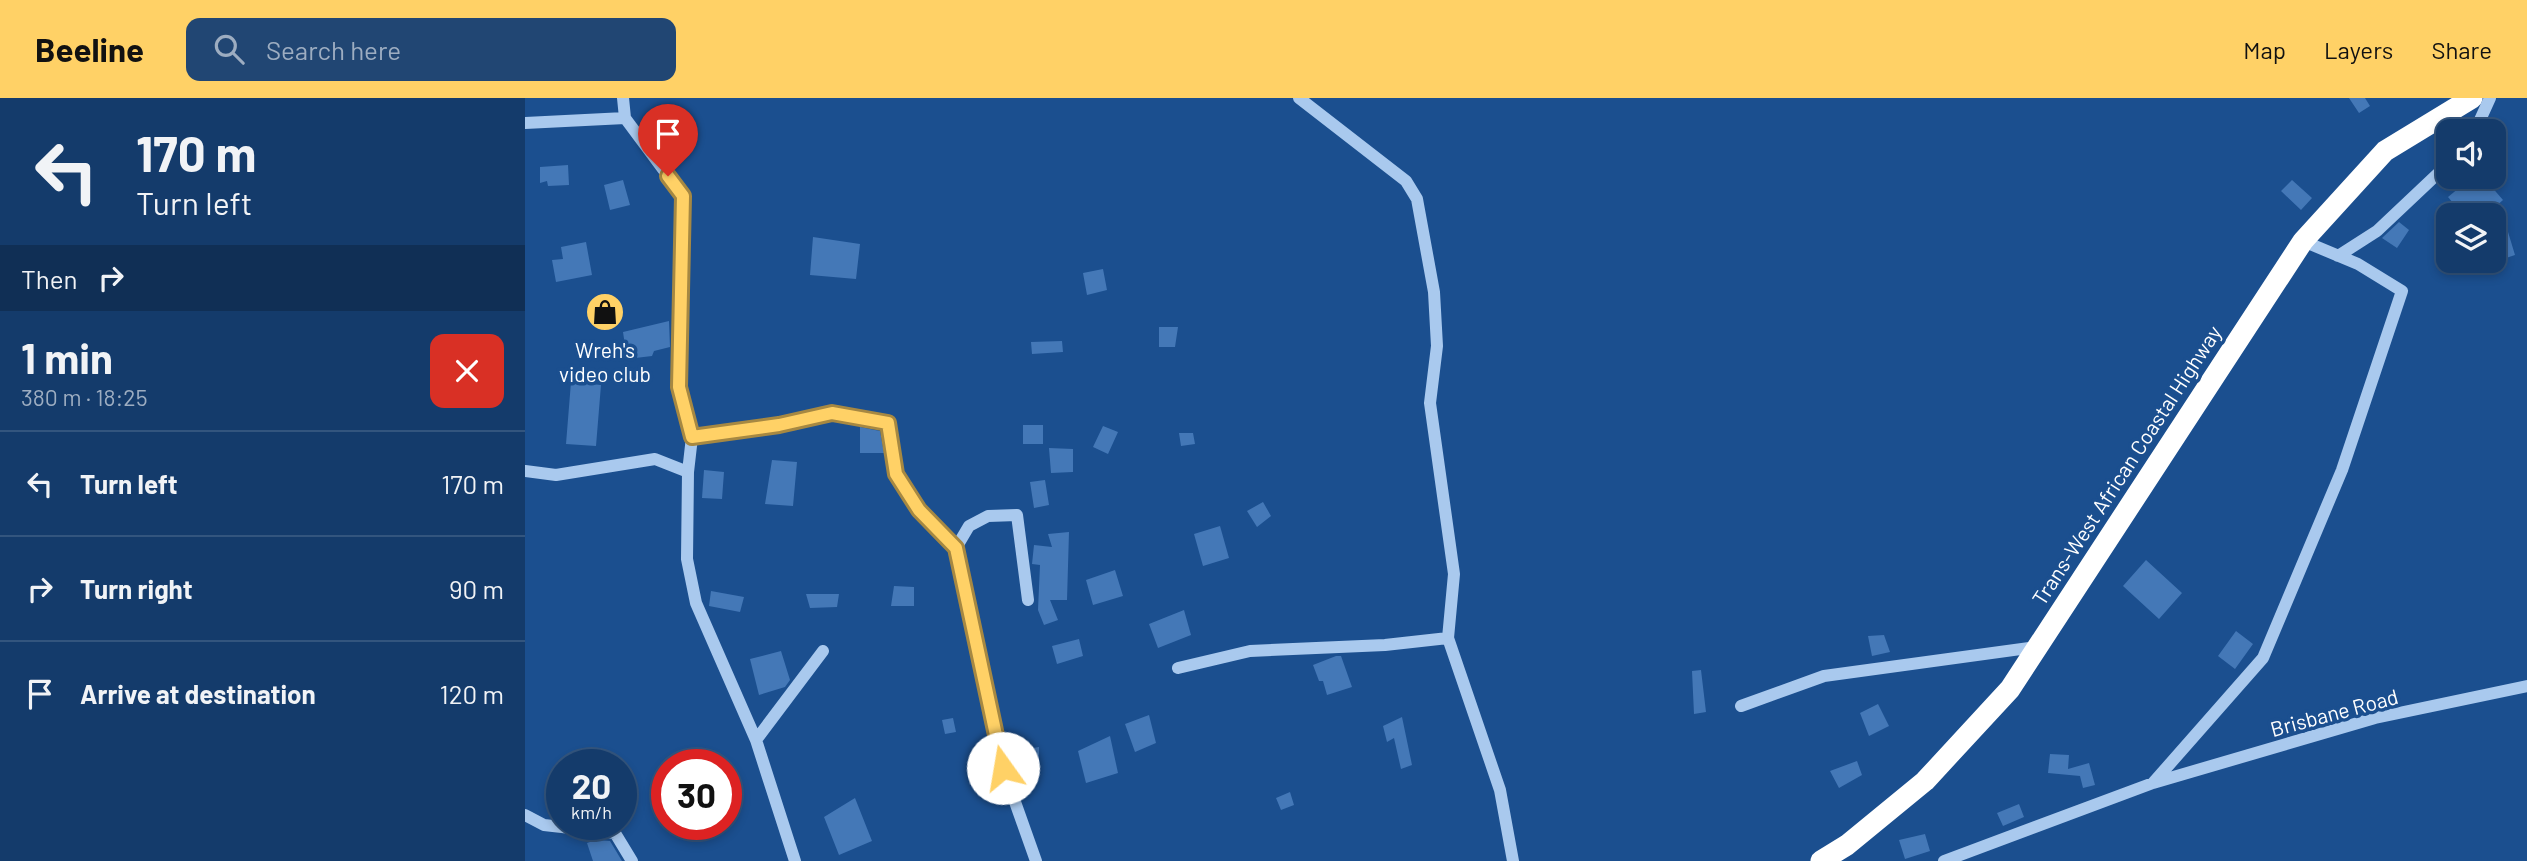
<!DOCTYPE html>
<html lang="en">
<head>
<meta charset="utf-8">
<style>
	body { margin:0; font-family:Barlow,sans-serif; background:#214673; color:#f1f3f6; height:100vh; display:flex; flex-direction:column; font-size:26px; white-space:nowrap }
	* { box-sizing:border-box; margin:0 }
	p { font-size:23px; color:#9dadc1 }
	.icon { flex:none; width:38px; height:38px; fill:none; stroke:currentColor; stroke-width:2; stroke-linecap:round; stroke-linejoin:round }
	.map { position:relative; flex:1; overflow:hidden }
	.side { display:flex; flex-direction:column; background:#143b6b; width:525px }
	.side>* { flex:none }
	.hud { background:#143b6b; color:#f1f3f6; overflow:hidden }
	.controls { position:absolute; left:1911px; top:21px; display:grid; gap:14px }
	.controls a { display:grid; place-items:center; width:70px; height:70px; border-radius:14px; background:#143b6b; box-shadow:0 4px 10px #0003,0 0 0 2px #33557e; font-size:35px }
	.speed { position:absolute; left:21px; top:651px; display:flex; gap:14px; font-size:35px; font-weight:700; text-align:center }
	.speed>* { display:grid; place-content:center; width:91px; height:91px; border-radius:50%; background:#143b6b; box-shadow:0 4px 10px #0003,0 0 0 2px #33557e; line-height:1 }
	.speed small { font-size:18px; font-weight:400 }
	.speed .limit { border:10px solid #d22; background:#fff; color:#111 }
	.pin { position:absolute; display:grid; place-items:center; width:60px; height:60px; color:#fff; margin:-72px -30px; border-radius:50% 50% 50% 0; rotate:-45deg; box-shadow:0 0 7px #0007 }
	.pin .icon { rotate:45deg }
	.me { position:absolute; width:77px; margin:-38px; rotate:347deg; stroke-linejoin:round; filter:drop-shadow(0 0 5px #0008) }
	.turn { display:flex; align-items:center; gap:24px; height:147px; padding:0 21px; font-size:32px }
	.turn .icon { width:91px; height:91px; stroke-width:2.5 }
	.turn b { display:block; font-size:49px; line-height:60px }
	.then { display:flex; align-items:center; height:66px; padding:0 21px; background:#0003; gap:14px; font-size:26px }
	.round { display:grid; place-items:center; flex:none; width:74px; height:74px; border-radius:14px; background:#214673 }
	.head { display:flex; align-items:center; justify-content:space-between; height:119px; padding:0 21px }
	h1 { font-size:42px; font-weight:700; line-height:52px }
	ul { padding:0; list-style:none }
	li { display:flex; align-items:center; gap:21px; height:105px; padding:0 21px; border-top:2px solid #33557e }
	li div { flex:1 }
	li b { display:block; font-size:26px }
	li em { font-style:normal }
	header { display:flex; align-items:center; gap:42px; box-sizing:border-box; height:98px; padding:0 35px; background:#ffd166; color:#111 }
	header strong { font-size:33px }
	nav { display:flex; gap:38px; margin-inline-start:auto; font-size:24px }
	.search { width:490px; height:63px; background:#214673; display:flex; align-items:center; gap:18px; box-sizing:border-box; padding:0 24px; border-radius:14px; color:#9dadc1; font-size:26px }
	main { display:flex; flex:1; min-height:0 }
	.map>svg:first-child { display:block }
	.building { fill:#4478b7 }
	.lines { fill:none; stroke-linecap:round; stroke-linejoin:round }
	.minor { stroke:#a9c9ee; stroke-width:12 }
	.highway { stroke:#fff; stroke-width:21 }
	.route-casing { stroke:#a68842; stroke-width:18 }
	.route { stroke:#ffd166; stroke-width:12 }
	.labels { text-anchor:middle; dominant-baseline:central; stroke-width:7; stroke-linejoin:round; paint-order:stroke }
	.poi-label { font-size:21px; fill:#fff; stroke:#1b4f8f }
	.street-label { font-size:21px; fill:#fff; stroke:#1b4f8f }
</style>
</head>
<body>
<header>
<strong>Beeline</strong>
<div class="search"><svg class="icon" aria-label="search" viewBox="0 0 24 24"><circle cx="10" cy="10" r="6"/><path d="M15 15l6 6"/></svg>Search here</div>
<nav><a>Map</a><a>Layers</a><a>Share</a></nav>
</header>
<main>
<section class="side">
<div class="hud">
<div class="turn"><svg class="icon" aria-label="left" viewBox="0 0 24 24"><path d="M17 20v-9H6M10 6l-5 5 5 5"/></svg><div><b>170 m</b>Turn left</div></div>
<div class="then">Then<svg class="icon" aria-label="right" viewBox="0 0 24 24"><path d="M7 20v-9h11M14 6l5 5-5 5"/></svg></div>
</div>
<div class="head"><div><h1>1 min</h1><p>380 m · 18:25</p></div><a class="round" style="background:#d93025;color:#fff"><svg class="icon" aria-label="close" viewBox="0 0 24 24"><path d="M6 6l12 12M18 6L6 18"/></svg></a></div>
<ul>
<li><svg class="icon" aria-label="left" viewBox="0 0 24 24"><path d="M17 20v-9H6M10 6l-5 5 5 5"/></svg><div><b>Turn left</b></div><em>170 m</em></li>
<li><svg class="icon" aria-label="right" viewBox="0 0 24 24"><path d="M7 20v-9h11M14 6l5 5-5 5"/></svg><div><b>Turn right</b></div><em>90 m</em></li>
<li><svg class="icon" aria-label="arrive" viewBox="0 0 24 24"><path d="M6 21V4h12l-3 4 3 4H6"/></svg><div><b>Arrive at destination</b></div><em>120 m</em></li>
</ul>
</section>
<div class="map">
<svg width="2002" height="763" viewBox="0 0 2002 763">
	<rect width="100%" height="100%" fill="#1b4f8f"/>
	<path class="building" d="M1824 0H1840L1845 8 1834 15Z
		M43 67 44 87 23 88 22 83 15 85V69Z
		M1935 79H1958L1978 102 1961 117H1938L1923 99 1940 85Z
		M98 82 105 107 85 112 79 87Z
		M1767 82 1787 100 1776 112 1756 93Z
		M1874 124 1884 132 1872 150 1857 140Z
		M1980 124 1990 157 1969 164V127Z
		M288 139 335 146 331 181 285 177Z
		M61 144 67 177 31 184 27 162 38 161 36 149Z
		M578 171 582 192 562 197 558 175Z
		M144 223 145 249 129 253 127 258 102 261 98 234Z
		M634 229H653L650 249H634Z
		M537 243 538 254 507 256 506 244Z
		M46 284 76 287 71 348 41 346Z
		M498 327H518V346H498Z
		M578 328 593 334 583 356 568 349Z
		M335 329 355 333 359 355H335Z
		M654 335H668L670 346 656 348Z
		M524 350 548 351V374L526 375Z
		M247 362 272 364 268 408 240 406Z
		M179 372 199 374 197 401 177 400Z
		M520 382 524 407 509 410 505 384Z
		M738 404 746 418 732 429 722 413Z
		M695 428 704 460 678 468 669 436Z
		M544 434 542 502H525L533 522 519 527 513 512 515 467 507 466 509 447 527 449 523 436Z
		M1621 462 1657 495 1634 521 1598 488Z
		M590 472 598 498 568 507 561 482Z
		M369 488 389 489V508H366Z
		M186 493 219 499 215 514 184 508Z
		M281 496H314L312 509 285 510Z
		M659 512 666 537 633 550 624 526Z
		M1711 533 1728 546 1710 571 1693 558Z
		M1359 537 1365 554 1347 558 1343 538Z
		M554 541 558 558 532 566 527 548Z
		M256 553 265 582 260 589 234 597 225 561Z
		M811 558H816L827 589 802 597 798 583H794L788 567Z
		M1176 572 1181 614 1169 616 1167 573Z
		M1353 606 1364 628 1344 638 1335 615Z
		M624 617 631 645 610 654 600 626Z
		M877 619 887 667 876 671 869 640 862 644 858 628Z
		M428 620 431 634 420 636 417 622Z
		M585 638 593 675 561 685 553 653Z
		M514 649V663L504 667 502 651Z
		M465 650 469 677 453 680 447 656Z
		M1525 656 1544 657 1543 671 1564 665 1570 687 1558 690 1555 678 1523 675Z
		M1332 663 1337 677 1314 690 1305 673Z
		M765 694 769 707 756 712 751 700Z
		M330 700 347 743 314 757 299 719Z
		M1494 706 1499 719 1478 728 1472 715Z
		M1400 736 1405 753 1380 761 1374 742Z
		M71 742 85 743 97 763H68L62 745Z"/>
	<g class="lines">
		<path class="minor" d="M98 0 100 20
			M774 0 881 83 892 101 909 194 912 248 905 305 929 476 923 540 975 692 988 763
			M0 25 100 20 158 98 154 289 167 339
			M1950 33 1965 0
			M1813 158 1852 133 1923 66
			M0 373 31 377 130 361 163 374
			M503 502 492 417 463 418 444 428 431 450 478 670 511 763
			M653 570 725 553 860 547 923 540
			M1216 608 1299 578 1511 549
			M231 642 298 553
			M1628 685 1738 560 1817 372 1877 193 1833 166 1778 143
			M0 717 19 727 90 735 107 763
			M270 763 231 642 171 505 162 461 163 374 167 339 254 327 307 315 363 325 371 376 394 412 431 450
			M1419 763 1628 685 1850 620 2002 588"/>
		<path class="highway" d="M1296 763 1322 747 1400 683 1485 591 1778 143 1860 53 1947 0"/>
	</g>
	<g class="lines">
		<defs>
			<path id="route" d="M143 78 158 98 154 289 167 339 254 327 307 315 363 325 371 376 394 412 431 450 478 670"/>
		</defs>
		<use href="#route" class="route-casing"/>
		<use href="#route" class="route"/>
	</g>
	<defs>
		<symbol id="shop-disc" viewBox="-11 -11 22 22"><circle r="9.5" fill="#ffd166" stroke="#1b4f8f"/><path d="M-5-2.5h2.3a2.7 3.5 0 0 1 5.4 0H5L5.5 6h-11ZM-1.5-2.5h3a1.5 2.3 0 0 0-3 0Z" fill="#111"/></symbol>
	</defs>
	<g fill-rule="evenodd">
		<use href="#shop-disc" x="58" y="192" width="44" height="44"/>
	</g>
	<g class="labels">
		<g class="poi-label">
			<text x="80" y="251">Wreh's<tspan x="80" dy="24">video club</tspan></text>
		</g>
		<g class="street-label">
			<text transform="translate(1601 367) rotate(-57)">Trans-West African Coastal Highway</text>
			<text transform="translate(1809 614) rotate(-15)">Brisbane Road</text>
		</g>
	</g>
</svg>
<div class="controls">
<a><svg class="icon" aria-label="sound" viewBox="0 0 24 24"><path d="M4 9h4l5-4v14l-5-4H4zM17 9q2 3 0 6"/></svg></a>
<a><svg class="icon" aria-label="layers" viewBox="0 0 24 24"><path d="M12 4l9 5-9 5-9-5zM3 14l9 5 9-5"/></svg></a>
</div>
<div class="speed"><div>20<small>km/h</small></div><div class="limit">30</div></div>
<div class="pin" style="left:143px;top:78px;background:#d93025"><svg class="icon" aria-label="arrive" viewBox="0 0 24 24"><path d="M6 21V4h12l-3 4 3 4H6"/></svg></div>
<svg class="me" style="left:478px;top:670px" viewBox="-20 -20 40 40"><circle r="19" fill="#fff"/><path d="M0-13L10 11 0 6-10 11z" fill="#ffd166"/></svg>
</div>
</main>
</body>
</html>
